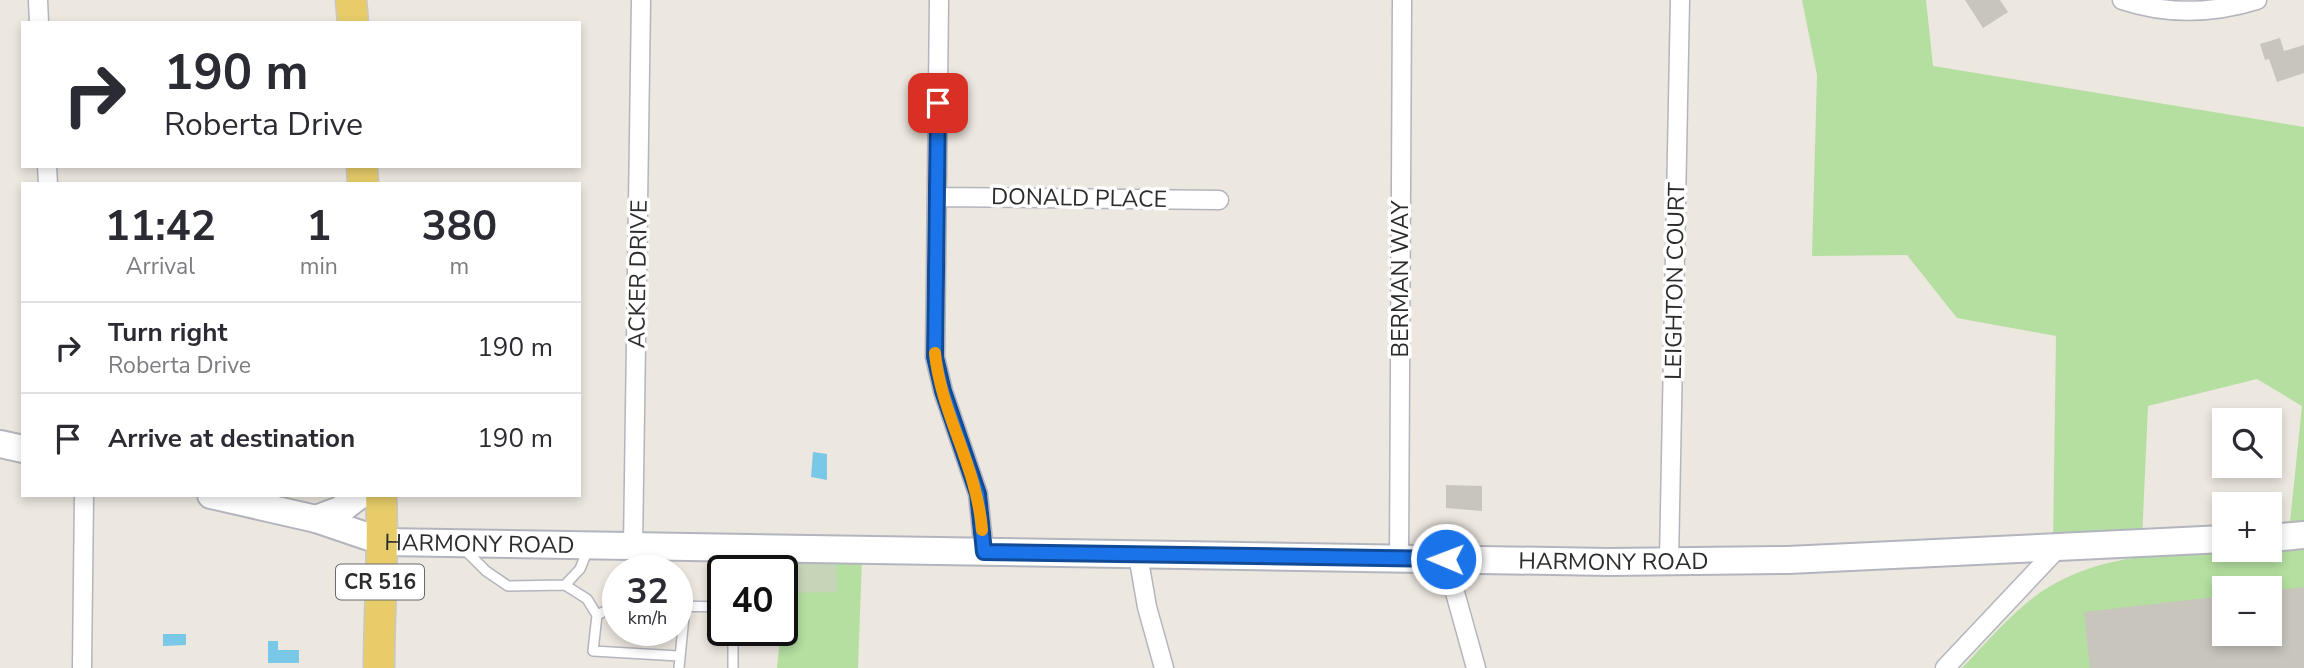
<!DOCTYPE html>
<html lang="en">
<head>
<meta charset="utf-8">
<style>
	body { margin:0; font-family:"Nunito Sans",sans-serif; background:#f2f2f3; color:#2b2b33; height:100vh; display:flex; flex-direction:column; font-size:26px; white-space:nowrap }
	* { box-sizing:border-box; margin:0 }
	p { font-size:23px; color:#7c7c81 }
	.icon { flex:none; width:38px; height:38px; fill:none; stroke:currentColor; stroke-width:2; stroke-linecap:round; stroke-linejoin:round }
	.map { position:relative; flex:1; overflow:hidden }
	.drawer { position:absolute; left:21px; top:182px; width:560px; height:315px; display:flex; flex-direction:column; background:#fff; border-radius:0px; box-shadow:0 4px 10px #0003 }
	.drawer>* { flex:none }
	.top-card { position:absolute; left:21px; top:21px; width:560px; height:147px; border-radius:0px; box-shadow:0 4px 10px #0003; background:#fff; color:#2b2b33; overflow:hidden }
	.controls { position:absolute; left:2212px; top:408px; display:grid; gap:14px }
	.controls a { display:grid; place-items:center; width:70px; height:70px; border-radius:0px; background:#fff; box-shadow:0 4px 10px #0003; font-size:35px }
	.speed { position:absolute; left:602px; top:555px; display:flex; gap:14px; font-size:35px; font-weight:700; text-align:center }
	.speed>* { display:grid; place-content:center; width:91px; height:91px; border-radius:50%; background:#fff; box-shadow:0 4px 10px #0003; line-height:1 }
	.speed small { font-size:18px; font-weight:400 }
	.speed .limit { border:4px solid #111; border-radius:10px; background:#fff; color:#111 }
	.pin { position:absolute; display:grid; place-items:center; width:60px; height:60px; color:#fff; margin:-30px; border-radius:14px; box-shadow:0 4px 10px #0006 }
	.me { position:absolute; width:77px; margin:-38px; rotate:271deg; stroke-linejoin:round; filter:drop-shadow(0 0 5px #0008) }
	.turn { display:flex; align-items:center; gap:24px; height:147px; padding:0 28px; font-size:32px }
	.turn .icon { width:91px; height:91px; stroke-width:2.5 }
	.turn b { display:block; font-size:49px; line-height:60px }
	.eta { display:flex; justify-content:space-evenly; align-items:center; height:119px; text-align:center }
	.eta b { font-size:42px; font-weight:700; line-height:49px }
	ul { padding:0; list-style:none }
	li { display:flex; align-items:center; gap:21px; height:91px; padding:0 28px; border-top:2px solid #e1e1e2 }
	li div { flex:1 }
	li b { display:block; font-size:26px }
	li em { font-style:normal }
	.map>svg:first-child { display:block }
	.green { fill:#b4dfa0; fill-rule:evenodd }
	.cemetery { fill:#c6d5b8 }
	.water { fill:#7ac8e7 }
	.building { fill:#c8c5bd }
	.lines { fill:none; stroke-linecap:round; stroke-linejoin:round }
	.lane-casing { stroke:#b3b5be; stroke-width:12 }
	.street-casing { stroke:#b3b5be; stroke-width:21 }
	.secondary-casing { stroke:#b3b5be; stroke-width:30 }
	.primary-casing { stroke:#c8c8c8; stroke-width:33 }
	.lane { stroke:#fff; stroke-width:9 }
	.street { stroke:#fff; stroke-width:18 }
	.secondary { stroke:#fff; stroke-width:26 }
	.primary { stroke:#e7cc69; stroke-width:30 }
	.route-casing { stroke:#114b97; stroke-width:18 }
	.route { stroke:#1a73e8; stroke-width:12 }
	.slow { stroke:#f59e0b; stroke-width:12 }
	.labels { text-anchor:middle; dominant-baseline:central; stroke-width:7; stroke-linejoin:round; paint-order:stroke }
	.shield { fill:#fff; stroke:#6b6b6b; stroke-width:2 }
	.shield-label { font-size:21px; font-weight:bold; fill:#2c2c2c }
	.street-label { font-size:23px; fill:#2c2c2c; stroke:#fff }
</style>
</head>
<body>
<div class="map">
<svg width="2304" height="668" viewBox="0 0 2304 668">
	<rect width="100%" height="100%" fill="#ece7df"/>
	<path class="green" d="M1802 0H1926L1933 66 2304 127V531L2289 532 2302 406 2257 379 2148 406 2142 539 2053 544 2056 336 1957 318 1907 255 1812 256 1817 75Z
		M2304 550V668H1962C1985 644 2008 617 2034 597 2113 539 2213 557 2304 550ZM2224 588H2270V634H2224Z
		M745 556 862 557 858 668H777L784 598 782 570H744Z"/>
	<path class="cemetery" d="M781 536 835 538 837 592 786 593Z"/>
	<path class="water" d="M813 452 827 454V480L811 477Z
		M163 634H186V645L163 646Z
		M268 641H278V650H299V663H268Z"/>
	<path class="building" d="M1965 0H2000L2008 12 1983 28Z
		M2280 38 2284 51 2304 45V73L2277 82 2269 59 2265 60 2260 44Z
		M1446 485 1482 486V511L1446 508Z
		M2304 587V668H2090L2084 612 2224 596V634H2270V591Z"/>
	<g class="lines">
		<defs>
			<path id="lane" d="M464 549 486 571 508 586 565 585 580 569 588 549
				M733 570V551
				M565 585 587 599 597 615 593 651 679 656
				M677 606 723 607
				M597 615 618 605
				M679 668 685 606
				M733 668V630"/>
			<path id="street" d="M38 0 39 23
				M939 0 935 357 943 391 978 494 984 552
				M2122 0C2167 15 2212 14 2257 0
				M47 166 48 184
				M938 197 1219 200
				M633 547 641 0
				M1138 555 1147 607 1164 668
				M1399 558 1402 0
				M1446 560 1476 668
				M1669 561 1680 0
				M82 668 84 495
				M1945 668 2060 546"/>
			<g id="secondary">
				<path d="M0 444 23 449"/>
				<path id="s1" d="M211 495 316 519 384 542 1609 562 1788 560 2224 539"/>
				<path d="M316 519 340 510 360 495"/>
				<path d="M2270 538 2304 535"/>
			</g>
			<path id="primary" d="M351 0 353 23
				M362 166 363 184
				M379 668C379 610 384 553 381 495"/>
		</defs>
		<use href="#lane" class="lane-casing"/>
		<use href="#street" class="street-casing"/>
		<use href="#secondary" class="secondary-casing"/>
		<use href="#primary" class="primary-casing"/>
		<use href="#lane" class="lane"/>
		<use href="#street" class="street"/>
		<use href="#secondary" class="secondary"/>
		<use href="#primary" class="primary"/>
	</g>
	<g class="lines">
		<defs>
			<path id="route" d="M938 103 935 357 943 391 978 494 984 552 1446 559"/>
		</defs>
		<use href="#route" class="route-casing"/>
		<use href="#route" class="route"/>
		<path class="slow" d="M935 353C941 414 977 466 982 530"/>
	</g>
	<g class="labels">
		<rect class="shield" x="336" y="564.5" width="88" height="35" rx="5"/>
		<g class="shield-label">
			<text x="380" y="582">CR 516</text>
		</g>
		<g class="street-label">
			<text transform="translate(1079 198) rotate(1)">DONALD PLACE</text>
			<text transform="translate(638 274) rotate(-89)">ACKER DRIVE</text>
			<text transform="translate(1400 279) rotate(-90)">BERMAN WAY</text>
			<text transform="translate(1675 281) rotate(-89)">LEIGHTON COURT</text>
			<text stroke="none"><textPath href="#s1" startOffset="275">HARMONY ROAD</textPath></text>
			<text stroke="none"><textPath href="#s1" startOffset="1409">HARMONY ROAD</textPath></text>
		</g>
	</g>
</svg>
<div class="controls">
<a><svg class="icon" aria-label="search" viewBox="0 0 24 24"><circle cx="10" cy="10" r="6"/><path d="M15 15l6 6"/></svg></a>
<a>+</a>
<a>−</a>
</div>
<div class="speed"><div>32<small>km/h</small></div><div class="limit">40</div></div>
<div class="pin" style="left:938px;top:103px;background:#d93025"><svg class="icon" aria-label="arrive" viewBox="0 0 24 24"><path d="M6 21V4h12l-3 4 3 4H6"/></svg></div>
<svg class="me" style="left:1446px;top:559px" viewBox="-20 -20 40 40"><circle r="17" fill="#1a73e8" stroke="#fff" stroke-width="3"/><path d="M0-11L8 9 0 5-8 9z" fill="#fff"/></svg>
<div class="top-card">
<div class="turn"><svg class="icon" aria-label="right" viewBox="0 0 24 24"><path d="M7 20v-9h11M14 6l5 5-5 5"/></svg><div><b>190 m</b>Roberta Drive</div></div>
</div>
<section class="drawer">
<div class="eta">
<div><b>11:42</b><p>Arrival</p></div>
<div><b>1</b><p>min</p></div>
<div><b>380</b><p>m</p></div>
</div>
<ul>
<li><svg class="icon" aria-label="right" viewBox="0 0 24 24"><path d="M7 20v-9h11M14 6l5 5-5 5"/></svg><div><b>Turn right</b><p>Roberta Drive</p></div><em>190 m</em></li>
<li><svg class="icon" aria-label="arrive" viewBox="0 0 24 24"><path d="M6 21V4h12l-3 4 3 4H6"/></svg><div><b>Arrive at destination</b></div><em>190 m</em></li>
</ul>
</section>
</div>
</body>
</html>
